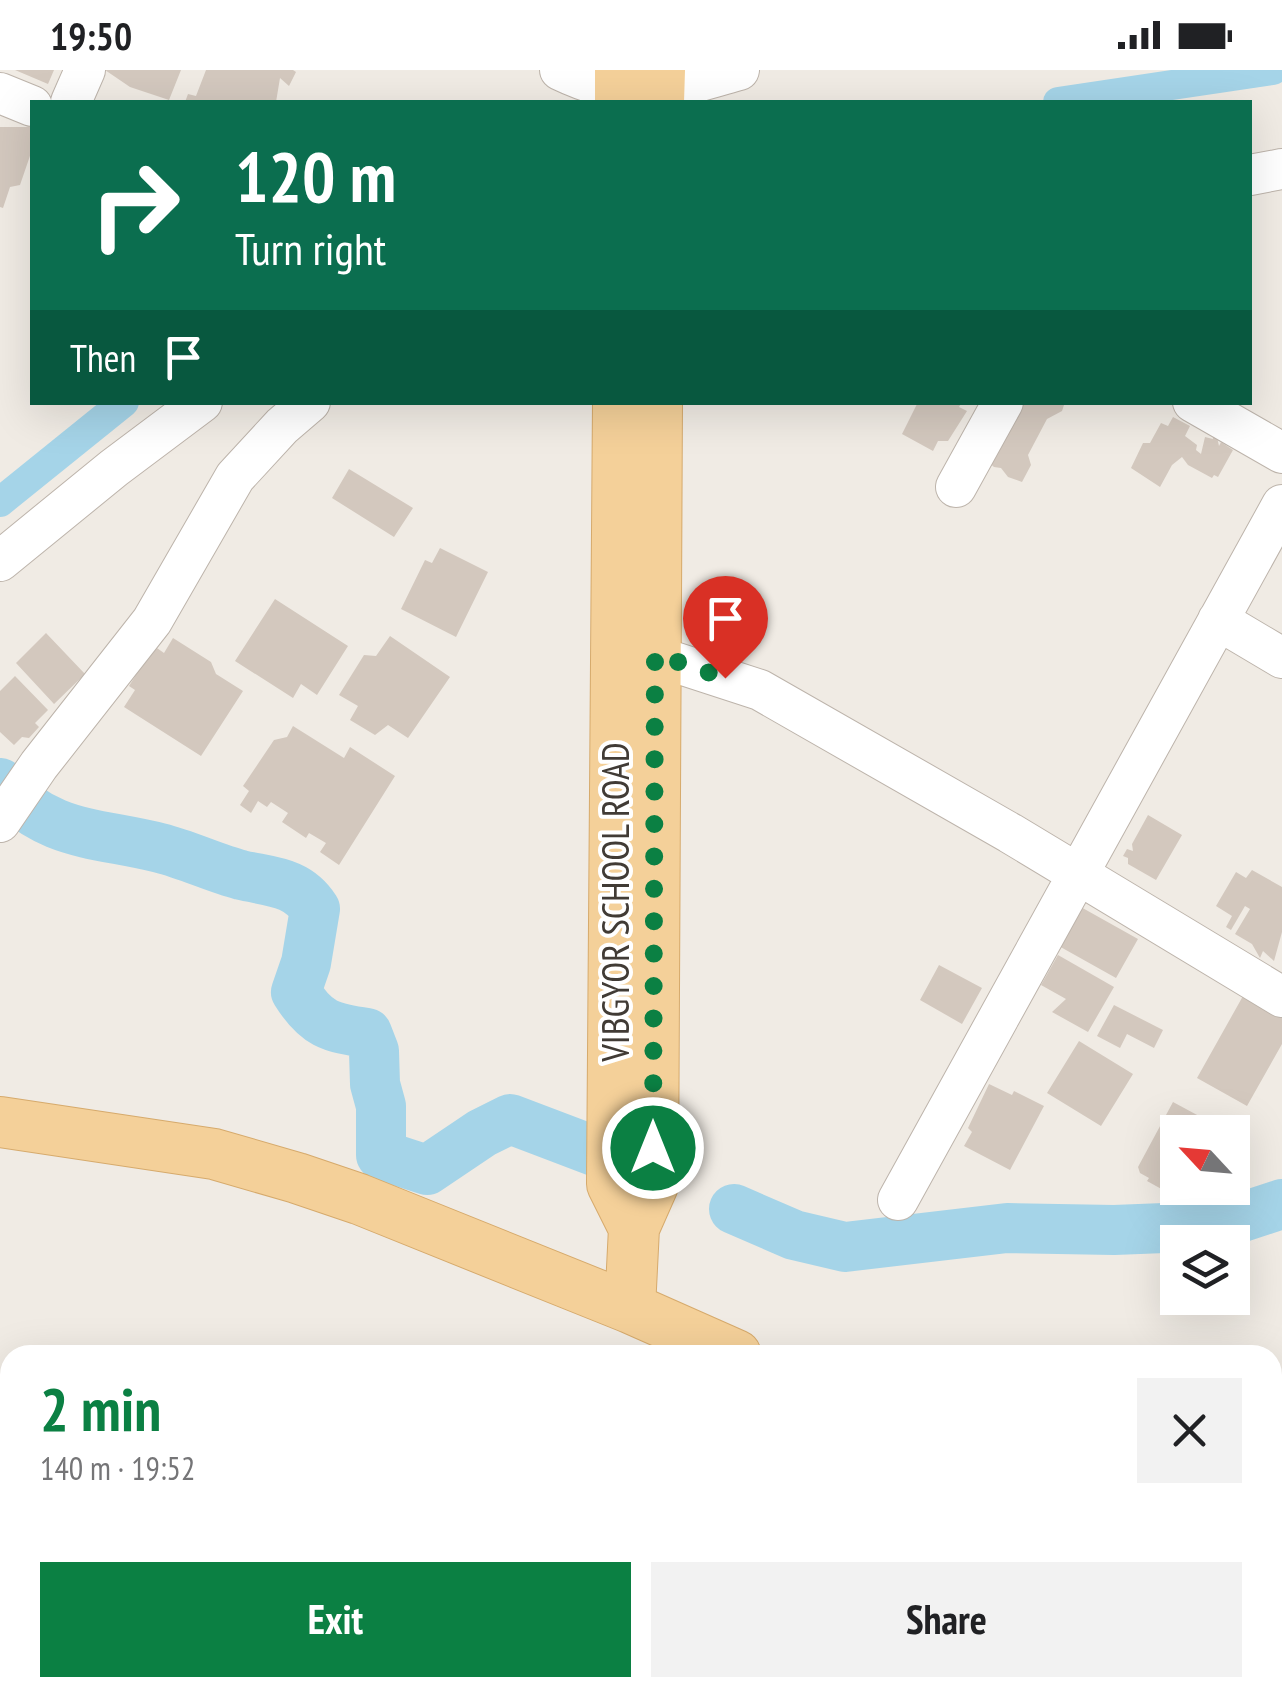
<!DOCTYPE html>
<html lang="en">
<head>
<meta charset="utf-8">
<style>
	body { margin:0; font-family:"PT Sans Narrow",sans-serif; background:#f2f2f2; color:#202124; height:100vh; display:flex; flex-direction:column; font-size:38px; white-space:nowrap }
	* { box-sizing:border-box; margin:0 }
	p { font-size:32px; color:#757577 }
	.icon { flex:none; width:55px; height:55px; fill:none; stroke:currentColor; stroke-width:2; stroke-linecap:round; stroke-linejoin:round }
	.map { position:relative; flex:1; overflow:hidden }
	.sheet { position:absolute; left:0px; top:1275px; width:1282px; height:352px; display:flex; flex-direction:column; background:#fff; border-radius:30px 30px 0 0; box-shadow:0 10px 40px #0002 }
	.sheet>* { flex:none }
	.top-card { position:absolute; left:30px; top:30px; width:1222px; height:305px; border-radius:0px; box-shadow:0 10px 40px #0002; background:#0b6e4f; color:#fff; overflow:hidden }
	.needle { width:65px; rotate:296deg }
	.buttons { position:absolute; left:1160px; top:1045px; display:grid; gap:20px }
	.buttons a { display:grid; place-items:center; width:90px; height:90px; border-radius:0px; background:#fff; box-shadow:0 10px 40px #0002; font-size:50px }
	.pin { position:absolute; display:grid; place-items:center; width:85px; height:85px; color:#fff; margin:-102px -42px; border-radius:50% 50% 50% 0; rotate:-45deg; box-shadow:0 0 10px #0007 }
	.pin .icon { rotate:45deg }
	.me { position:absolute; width:110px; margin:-55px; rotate:0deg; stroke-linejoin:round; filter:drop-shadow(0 0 8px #0008) }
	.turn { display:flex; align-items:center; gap:35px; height:210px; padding:0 40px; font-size:45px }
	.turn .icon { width:130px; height:130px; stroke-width:2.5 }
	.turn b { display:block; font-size:70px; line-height:85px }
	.then { display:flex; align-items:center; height:95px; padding:0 40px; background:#0003; gap:20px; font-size:38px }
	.round { display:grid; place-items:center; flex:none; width:105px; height:105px; border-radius:0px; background:#f2f2f2 }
	.overview { display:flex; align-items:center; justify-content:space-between; height:170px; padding:0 40px }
	h1 { font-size:60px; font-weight:800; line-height:75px; color:#0b8043 }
	.primary-button { display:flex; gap:20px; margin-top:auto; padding:20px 40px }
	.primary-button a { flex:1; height:115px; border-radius:0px; background:#0b8043; color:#fff; font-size:40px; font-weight:800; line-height:115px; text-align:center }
	.primary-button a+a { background:#f2f2f2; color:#202124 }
	.status { display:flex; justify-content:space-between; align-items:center; height:70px; padding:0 50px; background:#fff; direction:ltr }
	.status svg { height:28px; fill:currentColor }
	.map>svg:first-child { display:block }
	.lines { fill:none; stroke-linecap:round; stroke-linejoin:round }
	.canal { stroke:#a5d4e8; stroke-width:30 }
	.river { stroke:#a5d4e8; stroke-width:50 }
	.building { fill:#d3c8be }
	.minor-casing { stroke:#bdb4ab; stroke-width:42 }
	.major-casing { stroke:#d6aa6c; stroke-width:52 }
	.minor { stroke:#fff; stroke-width:40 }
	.major { stroke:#f4d099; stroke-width:50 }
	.route { stroke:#0b8043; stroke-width:18; stroke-dasharray:0 32.4 }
	.labels { text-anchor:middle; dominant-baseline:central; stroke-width:8; stroke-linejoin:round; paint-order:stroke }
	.street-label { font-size:38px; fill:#413b35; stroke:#fff }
</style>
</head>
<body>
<div class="status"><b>19:50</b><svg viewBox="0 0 49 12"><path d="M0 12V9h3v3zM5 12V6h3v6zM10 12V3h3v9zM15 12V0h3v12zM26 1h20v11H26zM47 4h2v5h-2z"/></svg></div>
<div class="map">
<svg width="1282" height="1627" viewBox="0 0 1282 1627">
	<rect width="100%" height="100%" fill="#f0ebe4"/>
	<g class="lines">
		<path class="canal" d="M1058 32 1273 0
			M0 432 124 332"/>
		<path class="river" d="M0 713C48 767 96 762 160 778 188 785 214 798 241 805 271 812 297 811 315 839L306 893 296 922C316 954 330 958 367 963L374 981 375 1014 381 1036V1085L427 1100 482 1063 510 1049 605 1085
			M734 1139 794 1165 845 1177 1007 1158 1114 1160 1215 1156 1282 1134"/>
	</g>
	<path class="building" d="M15 0H54L48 14Z
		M105 0H181L169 30 130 17Z
		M206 0H293L296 2 289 16 280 8 276 32H185L188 24 196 26Z
		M0 57H32V80L20 115 10 117 3 138 0 137Z
		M918 332H962L959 337 967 341 948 371H938L933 381 902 364Z
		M1017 332H1065L1062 341 1047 349 1028 385 1031 395 1022 412 1008 407 1001 398 994 397 984 388Z
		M1173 347 1190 356 1185 366 1197 375 1196 380 1201 384 1205 367 1213 369V366L1217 367 1219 376 1221 372 1233 380 1218 407 1214 405 1212 408 1188 395 1182 387 1172 395 1160 417 1131 398 1143 373H1150L1161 353 1168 356Z
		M349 399 413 438 394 467 332 428Z
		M440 478 488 502 456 567 401 539 425 490 432 493Z
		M275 529 348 576 317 625 301 614 293 628 235 591Z
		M46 563 85 604 54 634 16 593Z
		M390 566 450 607 408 668 388 655 375 665 350 650 358 636 339 625 364 585 376 586Z
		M173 568 211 592 216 604 243 621 201 686 124 637 135 620 129 616 154 576 164 583Z
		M15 606 48 640 35 653 39 657 29 668 22 667 14 675 0 662V621Z
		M293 656 344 688 350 677 395 706 339 795 320 782 326 773 309 763 306 768 282 752 288 743 271 732 267 737 258 731 251 743 240 735 249 721 243 716 274 670 287 667Z
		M1148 745 1182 765 1156 810 1128 794V788L1123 786 1127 779 1133 781 1132 774Z
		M1252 800 1282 817V862L1274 891 1263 881 1260 888 1252 874 1235 864 1250 839 1245 836 1231 860 1226 857 1232 846 1216 836 1236 802 1246 808Z
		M1079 836 1138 869 1116 908 1057 875Z
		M1058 885 1114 917 1088 962 1052 942 1066 929 1041 915Z
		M939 895 982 918 962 954 920 930Z
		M1243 926 1282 947V974L1247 1036 1197 1008Z
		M1114 935 1163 960 1154 978 1127 964 1120 978 1097 966Z
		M1079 971 1133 1004 1101 1056 1047 1023Z
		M989 1014 1012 1025 1014 1021 1044 1036 1010 1100 964 1076 972 1062 968 1058Z
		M1173 1032 1199 1046 1192 1055 1198 1058 1205 1045 1210 1048 1203 1062H1178V1096L1165 1121 1147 1111 1149 1108 1140 1103 1138 1097Z"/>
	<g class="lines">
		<defs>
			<path id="minor" d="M560 0C633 35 666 21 739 0
				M0 23 32 36
				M71 32 85 0
				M1250 105 1282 99
				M1193 332 1282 383
				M956 417 1003 332
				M0 491 114 398 202 332
				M1218 550 1282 588
				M631 578 760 620 1010 763 1282 927
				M0 752 39 695 152 551 235 407 282 356 310 332
				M898 1130 1282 435"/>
			<path id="major" d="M620 32V0
				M659 32 660 0
				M618 332 612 1114 634 1158
				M0 1052 214 1084 297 1108 359 1129 630 1238 736 1285
				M630 1238 634 1158 653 1115 657 332
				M1272 1499 1282 1503"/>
		</defs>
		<use href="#minor" class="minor-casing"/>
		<use href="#major" class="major-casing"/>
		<use href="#minor" class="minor"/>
		<use href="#major" class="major"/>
	</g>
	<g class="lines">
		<path class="route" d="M653 1078 655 584 725 608"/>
	</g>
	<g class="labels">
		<g class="street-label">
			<text transform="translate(614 832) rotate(-90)">VIBGYOR SCHOOL ROAD</text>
		</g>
	</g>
</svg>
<div class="buttons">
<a><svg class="needle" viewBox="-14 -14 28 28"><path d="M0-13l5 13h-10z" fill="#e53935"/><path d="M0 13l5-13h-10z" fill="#757577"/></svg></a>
<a><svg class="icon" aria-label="layers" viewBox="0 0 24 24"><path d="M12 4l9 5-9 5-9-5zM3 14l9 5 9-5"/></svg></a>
</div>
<div class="pin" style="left:725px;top:608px;background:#d93025"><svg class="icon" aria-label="arrive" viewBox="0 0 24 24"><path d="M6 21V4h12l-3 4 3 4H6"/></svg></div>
<svg class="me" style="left:653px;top:1078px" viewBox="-20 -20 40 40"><circle r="17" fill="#0b8043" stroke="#fff" stroke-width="3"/><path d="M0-11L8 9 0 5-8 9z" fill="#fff"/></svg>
<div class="top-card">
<div class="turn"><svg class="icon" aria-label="right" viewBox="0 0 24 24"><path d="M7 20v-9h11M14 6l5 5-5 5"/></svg><div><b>120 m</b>Turn right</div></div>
<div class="then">Then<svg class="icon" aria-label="arrive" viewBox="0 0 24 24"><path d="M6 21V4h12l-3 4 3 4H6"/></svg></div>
</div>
<section class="sheet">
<div class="overview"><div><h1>2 min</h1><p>140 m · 19:52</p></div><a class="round"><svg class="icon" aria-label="close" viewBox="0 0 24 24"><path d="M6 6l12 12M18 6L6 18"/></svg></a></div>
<div class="primary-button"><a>Exit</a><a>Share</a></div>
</section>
</div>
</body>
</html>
